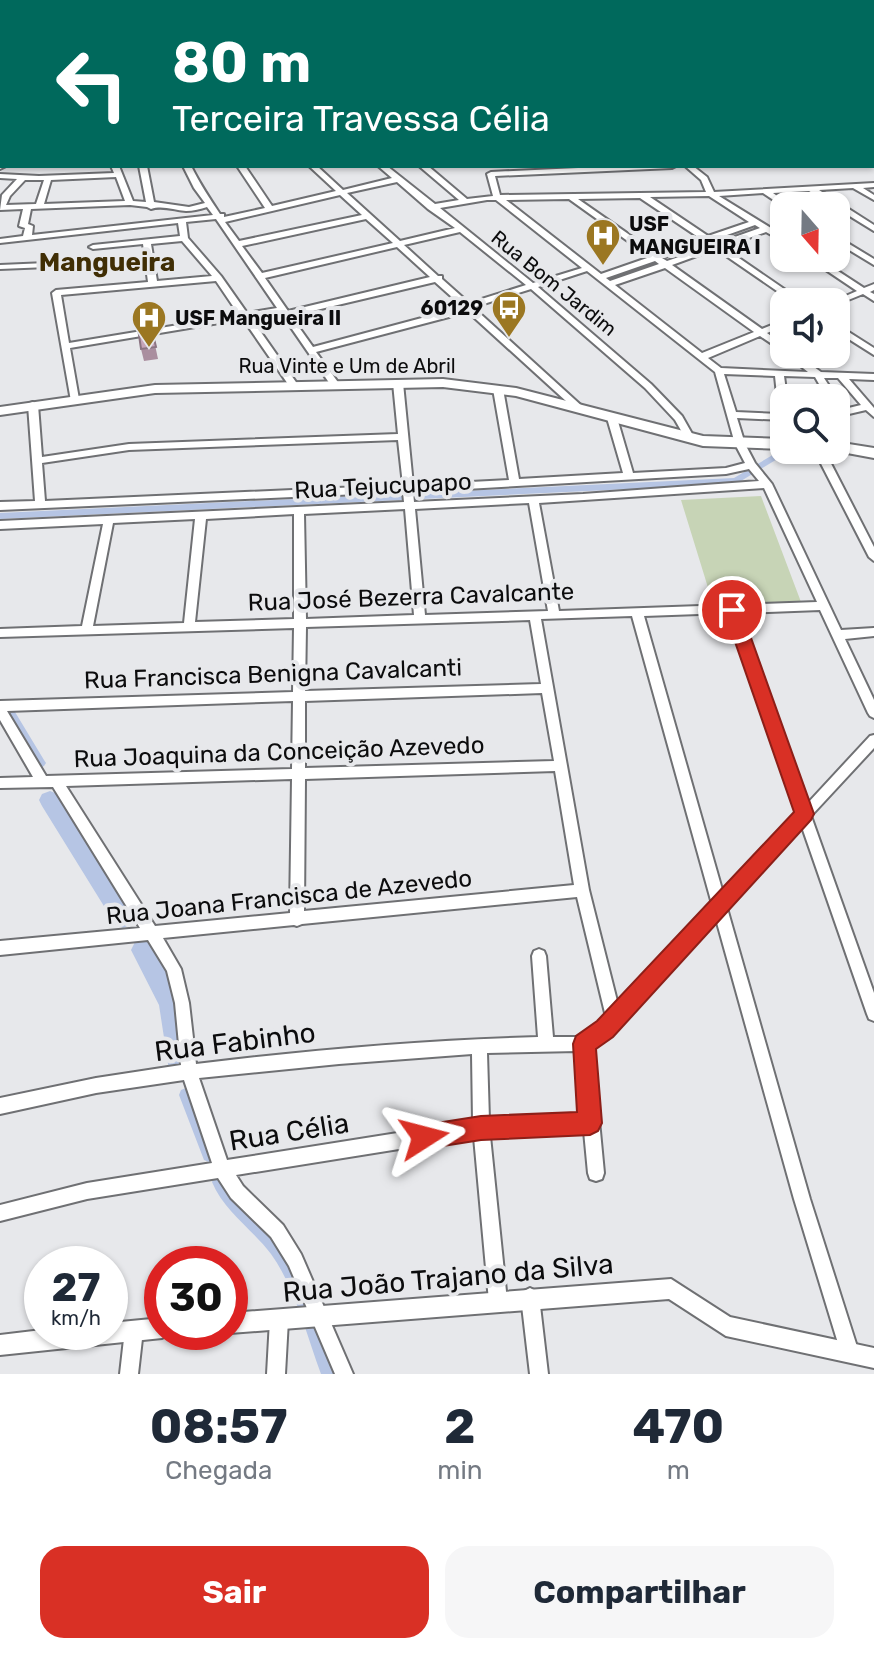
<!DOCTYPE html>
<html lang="pt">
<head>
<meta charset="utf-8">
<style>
	body { margin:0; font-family:Rubik,sans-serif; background:#f6f6f7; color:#1f2937; height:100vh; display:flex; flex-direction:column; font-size:30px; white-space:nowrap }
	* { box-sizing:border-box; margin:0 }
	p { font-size:26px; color:#747a83 }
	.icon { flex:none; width:44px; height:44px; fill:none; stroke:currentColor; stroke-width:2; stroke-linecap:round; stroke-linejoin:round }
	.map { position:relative; height:1374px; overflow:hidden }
	.side { display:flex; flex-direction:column; background:#fff; flex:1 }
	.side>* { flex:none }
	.hud { position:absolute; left:0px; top:0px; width:874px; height:168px; box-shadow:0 2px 6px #0004; background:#00695c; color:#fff; overflow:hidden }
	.needle { width:52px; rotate:160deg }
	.controls { position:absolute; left:770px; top:192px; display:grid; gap:16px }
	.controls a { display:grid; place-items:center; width:80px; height:80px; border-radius:16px; background:#fff; box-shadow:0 2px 6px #0004; font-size:40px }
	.speed { position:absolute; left:24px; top:1246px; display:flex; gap:16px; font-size:40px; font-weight:700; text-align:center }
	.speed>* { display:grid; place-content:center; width:104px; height:104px; border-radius:50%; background:#fff; box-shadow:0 2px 6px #0004; line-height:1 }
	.speed small { font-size:20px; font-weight:400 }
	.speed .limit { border:12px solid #d22; background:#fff; color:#111 }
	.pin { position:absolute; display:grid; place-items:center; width:68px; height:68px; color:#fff; margin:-34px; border:4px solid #fff; border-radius:50%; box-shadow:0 2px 8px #0007 }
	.me { position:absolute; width:88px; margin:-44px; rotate:81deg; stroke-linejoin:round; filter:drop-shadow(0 0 6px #0008) }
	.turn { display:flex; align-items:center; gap:28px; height:168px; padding:0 40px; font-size:36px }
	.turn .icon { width:104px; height:104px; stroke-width:2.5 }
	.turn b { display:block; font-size:56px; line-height:68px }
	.eta { display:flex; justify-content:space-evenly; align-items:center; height:136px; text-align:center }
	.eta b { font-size:48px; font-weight:700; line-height:56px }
	.action { display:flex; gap:16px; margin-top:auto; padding:16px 40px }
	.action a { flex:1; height:92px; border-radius:24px; background:#d93025; color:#fff; font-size:32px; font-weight:700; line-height:92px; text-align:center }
	.action a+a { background:#f6f6f7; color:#1f2937 }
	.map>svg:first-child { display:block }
	.green { fill:#c7d4b6 }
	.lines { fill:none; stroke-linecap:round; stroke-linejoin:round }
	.canal { fill:#b6c5e4; fill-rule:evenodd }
	.river { fill:#b6c5e4; fill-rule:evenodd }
	.minor-casing { stroke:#6f7073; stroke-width:4 }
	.tertiary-casing { stroke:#6f7073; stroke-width:4 }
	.primary-casing { stroke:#6f7073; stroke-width:4 }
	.minor { fill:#fff; fill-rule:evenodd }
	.tertiary { fill:#fff; fill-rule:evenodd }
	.primary { fill:#fff; fill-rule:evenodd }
	.rail-casing { stroke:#2d2d2e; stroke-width:4 }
	.rail { stroke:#e7e8eb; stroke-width:2; stroke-dasharray:5; stroke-linecap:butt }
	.wall { fill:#aa8e9f }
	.building { fill:#c6a5b9; stroke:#8b7482; stroke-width:2 }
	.route { fill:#d93025; stroke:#8d1f18; stroke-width:2 }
	.labels { text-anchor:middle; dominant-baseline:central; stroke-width:8; stroke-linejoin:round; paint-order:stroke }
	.far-poi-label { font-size:20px; font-weight:bold; fill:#0c0c0d; stroke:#e7e8eb; text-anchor:start }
	.far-street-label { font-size:20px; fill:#0c0c0d; stroke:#e7e8eb }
	.street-label { font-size:24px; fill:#0c0c0d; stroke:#e7e8eb }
	.far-district-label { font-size:26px; font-weight:bold; fill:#402e05; stroke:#e7e8eb }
	.near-street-label { font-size:28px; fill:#0c0c0d; stroke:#e7e8eb }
</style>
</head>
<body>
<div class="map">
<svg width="874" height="1374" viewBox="0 0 874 1374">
	<rect width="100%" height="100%" fill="#e7e8eb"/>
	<path class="green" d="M387 0 874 1V144L872 2Z
		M761 496 801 602 714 607 681 500Z"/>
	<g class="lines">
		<path class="canal" d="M54 0H60L61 2H55Z
			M776 453 781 456 779 458 736 484 0 519V513L734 478Z
			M11 711 15 712 44 760 46 763 44 766 40 768 36 766 7 718 5 715 7 712Z
			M186 1088 191 1090 216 1155 214 1160 209 1162 204 1160 179 1095 181 1090Z
			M219 1175C229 1179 236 1193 244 1202 256 1215 270 1228 282 1243 310 1280 321 1331 337 1374H321C306 1334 296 1289 271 1254 252 1229 224 1211 212 1182L214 1177Z"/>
		<path class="river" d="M50 791 58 794 131 910 135 917 131 924 123 928 115 924 42 806 39 800 42 794Z
			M143 939 151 942 183 1003 191 1061 187 1070 178 1074 169 1070 159 1005 131 950 135 942Z"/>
		<defs>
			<path id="minor" d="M39 0H45L46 2H40Z
				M63 0H69L70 2H64Z
				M157 0H165L167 2H159Z
				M299 0H307L305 2H297Z
				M518 0H526L528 2H520Z
				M0 17 2 18V24L0 25Z
				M0 88H2V92H0Z
				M0 112H2V117H0Z
				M0 138H2V142H0Z
				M872 143H874V147H872Z
				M0 164H2V166H6L0 169Z
				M111 166H119L133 201 146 202 139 166H147L154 202 189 207 205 203 194 188 183 166H191C200 184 210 199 220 214H224V217L265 208 237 166H245L272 206 336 191 309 166H317L343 190 392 178 378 166H387L435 204 459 200 419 166H428L467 199 493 196 487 174 491 172 621 166H676L672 168 495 176 500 195 706 192 701 180 685 166H693L707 177 714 192 874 183V187L863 188 874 195V200L853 188 819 190 874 225V231L809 191 773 193 791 206 784 207 763 193 719 196 784 236V242L766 232 723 247 803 302H793L716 249 672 265 762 329 784 320V326L767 333 784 345V352L760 336 708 358 721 368 808 372 785 354H796L821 372 874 374V380L849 379 874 408V417L866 410 836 417V411L861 405 838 378H824L837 398 836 399 827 398 815 377 784 376 787 398H784V420L737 418 745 444 755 463 772 484 841 630 874 628V636L845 639 874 700V718L870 716 868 713 820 610 739 613 807 804 870 736 874 735V748L811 816 874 993V1021L869 1019 867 1014 802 827 727 908 810 1199 859 1353 856 1359 850 1362 844 1359 841 1353 794 1199 716 919 610 1034 592 1047 604 1173 602 1179 596 1181 590 1179 588 1173 584 1131 490 1136 507 1301 504 1307 498 1310 492 1307 489 1301 474 1137 236 1175 243 1186 283 1225 301 1254 353 1374H335L289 1266 271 1237 231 1198 218 1178 87 1199 0 1221V1205L87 1183 212 1163 184 1080 96 1093 0 1114V1098L96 1078 181 1065 175 1003 167 971 148 940 0 955V941L140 928 53 787 0 788V778L33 777 0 720V701L293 692 294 628 0 637V629L82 626 103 524 0 529V521L404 502 403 492 0 510V502L35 501 28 405 30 403 33 402 38 405 42 457 129 444 398 434 393 383 398 380 403 383 413 485 509 480 493 389 498 386 503 389 519 479 623 473 607 418 612 415 617 418 633 473 726 468 745 463 735 444 715 372 587 271 538 287 651 384 682 416 695 439 693 441H687L675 420 645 388 531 289 474 307 475 309 584 408V412H578L468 312 316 352 340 385 335 388 332 387 281 313 251 318 298 385 293 388 290 387 243 319 70 348 79 399 74 402 71 401 52 293 56 290 148 282 143 244 93 249 89 247 93 245 180 236 178 223 0 243V239L23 236 25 228 19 226 23 209 0 210 2 195 17 179 0 178V174L39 176 114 173ZM116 177 125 201 44 204 51 180ZM25 180H44L36 204 6 205 10 196ZM397 182 428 209 455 228 400 241 347 193ZM340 195 362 215 239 241 225 222ZM709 196 749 222 708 236 650 197ZM640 198 701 239 657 254 578 199ZM569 199 650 257 601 274 506 200ZM487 200H496L582 268 533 283 440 208ZM130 205 147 207 151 209C162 205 174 210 186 211 193 211 201 209 207 207L213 215 32 235 33 226 28 224 31 209ZM216 219 277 308 247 313 221 276 188 238 186 222ZM366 219 393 243 262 273 242 246ZM755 225 760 228 718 243 713 240ZM460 232 526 285 469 303 442 279V276H438L404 245ZM182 241 212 276 157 281 151 244ZM706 242 711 246 667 261 662 258ZM397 247 430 277 288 311 265 278ZM655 261 659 264 610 281 606 278ZM665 268 754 332 702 353 615 285ZM216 281 239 315 69 343 61 295ZM435 282 463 307 313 347 291 316ZM724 374 775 376 779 414 736 412ZM398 440 403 485 45 501 42 463 129 450ZM749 469 759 481 583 494 414 502 413 492 726 474ZM764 488 817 602 559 611 539 503ZM529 503 548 611 425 615 415 509ZM405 509 414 615 306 619 304 514ZM294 514V619L195 622 206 519ZM195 519 184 623 93 626 113 523ZM727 613 797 814 723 893 644 616ZM632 616 712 904 618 1005 589 890 541 619ZM530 620 541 684 305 691 306 627ZM542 693 554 761 305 768V701ZM293 701 292 769 46 776 7 711ZM555 771 574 885 304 911 305 779ZM292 779 290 913 155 926 66 786ZM577 897 606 1017 582 1037H553L546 956 544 951 539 949 534 951 532 956 538 1037C424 1040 310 1050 196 1064L189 1003 181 969 163 938 294 925 297 926 302 924ZM577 1051 583 1115 489 1120 487 1053ZM472 1054 473 1121 227 1160 199 1078 339 1064Z
				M836 236 874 259V265L836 242Z
				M808 258H818L864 288 874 284V290L870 292 874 294V301L863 294 836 305V302H832L857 291Z
				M93 261 97 263 96 265 0 269V265Z
				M836 324 874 348V355L836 331Z
				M814 450H824L874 547V561L869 557Z
				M530 1288 536 1291 539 1297 548 1374H530L521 1297 524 1291Z
				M279 1311 285 1314 288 1320 285 1374H267L270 1320 273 1314Z
				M134 1321 140 1324 143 1330 138 1374H120L125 1330 128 1324Z"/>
			<path id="tertiary" d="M671 1279 730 1317 874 1348V1368L726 1336 669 1299 230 1333 227 1332H230V1313Z
				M162 1318V1332H171L169 1335 162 1338 0 1355V1335L42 1330 110 1332V1323Z"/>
			<path id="primary" d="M0 61H2V67H0Z
				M443 379 516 388 703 436 784 439V449L703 446 516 396 443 387 155 393 0 415V407L155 385Z
				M836 442 874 448V458L831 450H836Z"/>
		</defs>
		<use href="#minor" class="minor-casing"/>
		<use href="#tertiary" class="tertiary-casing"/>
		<use href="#primary" class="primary-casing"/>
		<use href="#minor" class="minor"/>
		<use href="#tertiary" class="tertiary"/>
		<use href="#primary" class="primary"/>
		<defs>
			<path id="rail" d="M377 2 380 0"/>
		</defs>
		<use href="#rail" class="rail-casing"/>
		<use href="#rail" class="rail"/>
	</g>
	<path class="wall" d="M151 326 158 359 144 361 141 349Z"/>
	<path class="building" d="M151 326 156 347 141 349 138 328Z"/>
	<path class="route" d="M732 604 741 610 814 814 811 820 613 1037 596 1049 602 1123 598 1131 590 1135 481 1140 424 1149 415 1146 412 1137 415 1129 424 1125 481 1116 577 1112 573 1044 576 1036 597 1021 794 812 724 610Z"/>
	<defs>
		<symbol id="hospital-pin" viewBox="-11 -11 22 30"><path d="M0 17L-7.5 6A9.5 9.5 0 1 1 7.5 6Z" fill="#9b7722" stroke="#e7e8eb"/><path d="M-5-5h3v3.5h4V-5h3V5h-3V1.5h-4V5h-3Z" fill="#fff"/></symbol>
		<symbol id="bus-pin" viewBox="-11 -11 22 30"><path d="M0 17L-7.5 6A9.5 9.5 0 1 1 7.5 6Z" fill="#9b7722" stroke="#e7e8eb"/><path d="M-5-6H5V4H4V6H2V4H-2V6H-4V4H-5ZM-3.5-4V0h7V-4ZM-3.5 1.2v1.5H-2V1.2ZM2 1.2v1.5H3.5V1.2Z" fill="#fff"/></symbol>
	</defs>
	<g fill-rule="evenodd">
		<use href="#hospital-pin" x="583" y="216" width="40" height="54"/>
		<use href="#bus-pin" x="489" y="288" width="40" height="54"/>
		<use href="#hospital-pin" x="129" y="298" width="40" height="54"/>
	</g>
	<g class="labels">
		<g class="far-poi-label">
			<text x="629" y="224">USF<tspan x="629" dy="23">MANGUEIRA I</tspan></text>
			<text x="483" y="308" text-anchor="end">60129</text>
			<text x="175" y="318">USF Mangueira II</text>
		</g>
		<g class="far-street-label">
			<text transform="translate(554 283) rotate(39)">Rua Bom Jardim</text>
			<text x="347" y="366">Rua Vinte e Um de Abril</text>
		</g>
		<g class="street-label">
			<text transform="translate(383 486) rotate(-3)">Rua Tejucupapo</text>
			<text transform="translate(411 597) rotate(-2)">Rua José Bezerra Cavalcante</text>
			<text transform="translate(273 674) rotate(-2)">Rua Francisca Benigna Cavalcanti</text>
			<text transform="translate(279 752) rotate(-2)">Rua Joaquina da Conceição Azevedo</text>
			<text transform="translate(289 897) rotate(-6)">Rua Joana Francisca de Azevedo</text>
		</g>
		<g class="far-district-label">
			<text x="107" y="262">Mangueira</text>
		</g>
		<g class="near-street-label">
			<text transform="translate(235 1042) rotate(-7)">Rua Fabinho</text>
			<text transform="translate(289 1132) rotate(-9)">Rua Célia</text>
			<text transform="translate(448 1278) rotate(-5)">Rua João Trajano da Silva</text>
		</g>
	</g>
</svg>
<div class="controls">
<a><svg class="needle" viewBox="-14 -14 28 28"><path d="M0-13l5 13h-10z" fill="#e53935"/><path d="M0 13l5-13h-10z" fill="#747a83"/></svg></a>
<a><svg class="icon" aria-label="sound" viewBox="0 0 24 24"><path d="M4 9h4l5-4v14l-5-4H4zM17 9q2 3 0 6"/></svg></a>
<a><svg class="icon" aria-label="search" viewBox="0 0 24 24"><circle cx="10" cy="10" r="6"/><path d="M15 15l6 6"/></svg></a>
</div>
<div class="speed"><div>27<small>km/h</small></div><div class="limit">30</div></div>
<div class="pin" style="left:732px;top:610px;background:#d93025"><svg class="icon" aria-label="arrive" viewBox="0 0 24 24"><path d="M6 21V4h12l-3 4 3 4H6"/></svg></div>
<svg class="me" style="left:424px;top:1137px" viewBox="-20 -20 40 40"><path d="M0-17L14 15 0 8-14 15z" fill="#d93025" stroke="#fff" stroke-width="4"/></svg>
<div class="hud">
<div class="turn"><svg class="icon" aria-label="left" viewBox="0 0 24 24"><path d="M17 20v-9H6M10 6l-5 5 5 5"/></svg><div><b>80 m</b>Terceira Travessa Célia</div></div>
</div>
</div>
<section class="side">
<div class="eta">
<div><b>08:57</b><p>Chegada</p></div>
<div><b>2</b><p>min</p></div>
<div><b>470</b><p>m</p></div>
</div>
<div class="action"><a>Sair</a><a>Compartilhar</a></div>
</section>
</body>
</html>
